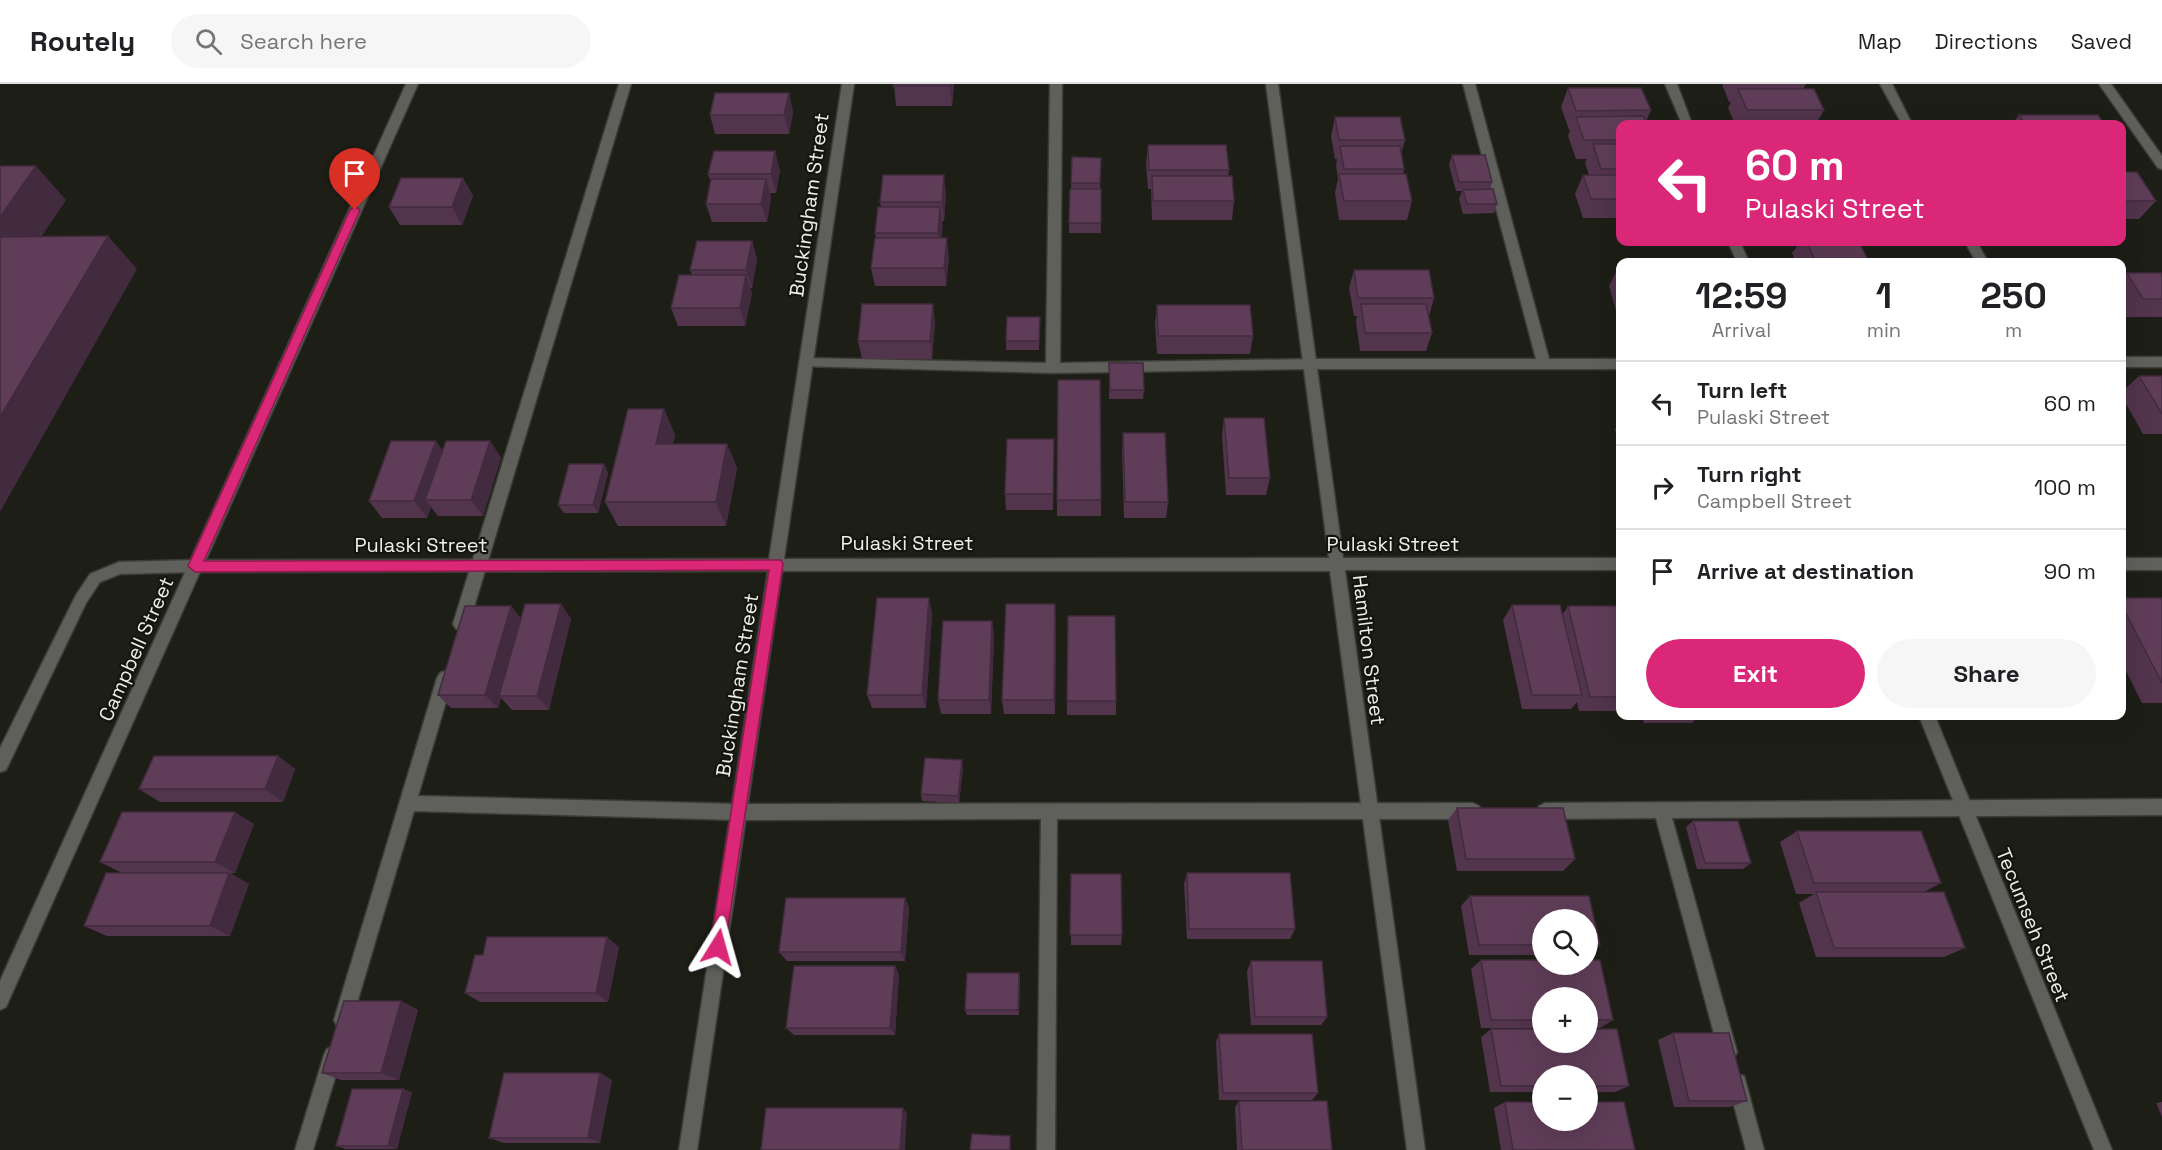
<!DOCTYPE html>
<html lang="en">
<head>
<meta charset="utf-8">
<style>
	body { margin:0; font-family:"Space Grotesk",sans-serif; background:#f6f6f6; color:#202124; height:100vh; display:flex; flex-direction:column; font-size:22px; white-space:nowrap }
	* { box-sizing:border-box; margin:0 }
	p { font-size:20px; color:#757577 }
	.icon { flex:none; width:33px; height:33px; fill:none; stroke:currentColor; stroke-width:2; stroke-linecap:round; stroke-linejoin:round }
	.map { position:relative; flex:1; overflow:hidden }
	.drawer { position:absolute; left:1616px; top:174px; width:510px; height:462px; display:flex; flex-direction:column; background:#fff; border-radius:12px; box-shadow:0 6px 24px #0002 }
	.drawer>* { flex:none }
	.guide { position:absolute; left:1616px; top:36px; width:510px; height:126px; border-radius:12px; box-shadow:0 6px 24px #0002; background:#db2777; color:#fff; overflow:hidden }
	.controls { position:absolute; left:1532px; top:825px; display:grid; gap:12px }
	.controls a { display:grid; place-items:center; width:66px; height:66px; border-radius:50%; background:#fff; box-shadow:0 6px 24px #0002; font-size:30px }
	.pin { position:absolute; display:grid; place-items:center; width:51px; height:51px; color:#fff; margin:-62px -26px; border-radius:50% 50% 50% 0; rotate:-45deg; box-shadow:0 0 6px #0007 }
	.pin .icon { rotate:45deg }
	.me { position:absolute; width:66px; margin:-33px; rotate:8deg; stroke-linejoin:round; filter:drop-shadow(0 0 4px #0008) }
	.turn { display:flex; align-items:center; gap:21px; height:126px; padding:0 30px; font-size:27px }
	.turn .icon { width:78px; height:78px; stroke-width:2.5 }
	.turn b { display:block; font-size:42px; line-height:51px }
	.eta { display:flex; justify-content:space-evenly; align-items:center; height:102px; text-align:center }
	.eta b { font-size:36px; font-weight:600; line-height:42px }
	.action { display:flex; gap:12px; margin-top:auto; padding:12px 30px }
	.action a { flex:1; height:69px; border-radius:36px; background:#db2777; color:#fff; font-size:24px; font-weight:600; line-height:69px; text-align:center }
	.action a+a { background:#f6f6f6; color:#202124 }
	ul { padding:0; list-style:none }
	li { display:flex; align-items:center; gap:18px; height:84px; padding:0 30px; border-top:2px solid #e0e0e0 }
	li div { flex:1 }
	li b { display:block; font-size:22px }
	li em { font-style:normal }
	header { display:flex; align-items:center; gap:36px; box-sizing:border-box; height:84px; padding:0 30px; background:#fff; border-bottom:2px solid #e0e0e0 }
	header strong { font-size:28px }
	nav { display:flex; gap:33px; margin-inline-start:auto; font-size:21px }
	.search { width:420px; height:54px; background:#f6f6f6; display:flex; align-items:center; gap:15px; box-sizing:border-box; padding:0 21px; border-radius:33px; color:#757577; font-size:22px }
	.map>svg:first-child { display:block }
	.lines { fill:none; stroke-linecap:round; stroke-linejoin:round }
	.service-casing { stroke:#3a3c35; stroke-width:3 }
	.minor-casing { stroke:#3a3c35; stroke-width:3 }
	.tertiary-casing { stroke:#3a3c35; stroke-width:3 }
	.service { fill:#5f605c; fill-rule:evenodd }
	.minor { fill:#5f605c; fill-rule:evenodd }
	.tertiary { fill:#5f605c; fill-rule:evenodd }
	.wall { fill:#52344c }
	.shaded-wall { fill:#422b3e }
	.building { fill:#5f3d58; stroke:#422b3e; stroke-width:1.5 }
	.route { fill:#db2777; stroke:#8e194d; stroke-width:1.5 }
	.labels { text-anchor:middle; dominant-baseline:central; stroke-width:4.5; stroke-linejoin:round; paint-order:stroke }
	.street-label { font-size:20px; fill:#eeefea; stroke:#14160e }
</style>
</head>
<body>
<header>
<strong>Routely</strong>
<div class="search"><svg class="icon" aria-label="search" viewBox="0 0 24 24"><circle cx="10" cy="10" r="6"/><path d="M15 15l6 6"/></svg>Search here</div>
<nav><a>Map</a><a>Directions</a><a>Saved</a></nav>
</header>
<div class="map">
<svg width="2162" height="1066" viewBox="0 0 2162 1066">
	<rect width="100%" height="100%" fill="#1d1f17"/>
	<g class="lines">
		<defs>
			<path id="service" d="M619 0H631L469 540 466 545 461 546 456 545 453 540Z
				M1050 0H1062L1060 279 1310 275H1536L1463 0H1475L1549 275H1620V285H1310L1053 289 801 282 799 279 801 276 806 274 1046 279Z
				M1880 0H1892L1912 40H1902Z
				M1965 158H1977L1988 178H1976Z
				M2121 273H2162V283H2121Z
				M195 476 200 478 202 482 200 486 195 488 120 490 100 498 86 519 6 686 0 688V664L76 511 90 490 119 478Z
				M445 587 450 589 453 594 418 712 738 720 1473 719 1479 722 1481 727 1479 732 1473 735H1057L1055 1066H1037L1041 735 738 736 414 727 352 936 349 942 343 945 337 942 334 936 437 594 440 589Z
				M2162 715V731L1672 734 1737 968 1734 974 1728 977 1722 974 1719 968 1656 734 1545 735 1539 732 1537 727 1539 722 1545 719Z
				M333 962 339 965 342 971 313 1066H295L324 971 327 965Z
				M1737 990 1744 992 1746 999 1764 1066H1746L1728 999 1730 992Z"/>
			<path id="minor" d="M406 0H418L206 476 769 475 842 0H854L784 475 1329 474 1266 0H1278L1343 474H1620V486H1345L1425 1066H1407L1330 487H782L697 1066H679L768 487 200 488 6 923 0 926V897Z
				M1665 0H1677L1692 40H1682Z
				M1728 158H1740L1749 178H1737Z
				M2121 474H2162V486H2121Z
				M1919 632H1935L2112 1066H2094Z"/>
			<path id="tertiary" d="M2099 0H2111L2162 72V85L2158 84Z"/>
		</defs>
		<use href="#service" class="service-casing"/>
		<use href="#minor" class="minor-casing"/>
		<use href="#tertiary" class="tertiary-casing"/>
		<use href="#service" class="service"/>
		<use href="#minor" class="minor"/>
		<use href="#tertiary" class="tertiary"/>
	</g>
	<path class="wall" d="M894 0H954L952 22H896Z
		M1722 0H1806L1803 5 1824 26 1816 40H1735L1728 24 1731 18H1729Z
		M1568 4 1651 26 1646 38 1620 40V134H1583L1575 110 1583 91H1589L1585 79 1587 75H1576L1568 52 1570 46H1569L1561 23Z
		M789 9 793 28 789 50H715L710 31Z
		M2019 31 2104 40H2012Z
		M1335 33 1405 56 1401 70 1404 85 1403 90 1412 117 1407 136H1339L1335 109 1338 95 1336 81 1337 75H1335L1331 52Z
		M1148 61 1229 86 1228 92 1234 117 1232 136H1152L1151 105H1148L1146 80Z
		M1452 71 1492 98 1490 105 1497 120 1494 129 1463 130 1459 115 1462 107H1456L1449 81Z
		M1072 73 1101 74 1100 105 1101 149H1069L1070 105H1071Z
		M780 86 776 109H770L771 114 767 138H712L706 120 711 98 708 90Z
		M2121 88 2156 117 2139 135H2121Z
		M463 94 473 112 462 141H400L389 123Z
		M946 110 944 137H942L941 154 949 173 946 202H875L871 184 876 154 875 149 881 123 880 118Z
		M752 157 757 175 752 204H750L752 209 745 242H678L671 224 692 191 690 186Z
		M1800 158H1859L1869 178H1796L1792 169Z
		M1618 184H1620V230H1617L1609 202Z
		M1354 186 1434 214 1429 232 1432 249 1426 267H1360L1356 238 1357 232H1354L1349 204Z
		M2127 189H2162V233H2124L2121 228V195Z
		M1157 221 1253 252 1250 270H1157L1155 239Z
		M1040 233 1039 266H1006V257Z
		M935 238 932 275H862L858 257Z
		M1109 279 1144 306 1143 315H1109Z
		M2139 292H2162V350H2143L2121 311V309Z
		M1224 334 1270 394 1266 411H1226L1222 351Z
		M1620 336V363L1615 345Z
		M1123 349 1168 418 1166 434H1124L1122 367Z
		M675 350 673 360H727L737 384 726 442H618L605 418Z
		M490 357 501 374 483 432H438L431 423 427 434H382L369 417 442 367Z
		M1054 372 1053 426H1006L1005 410Z
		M604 380 608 389 598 429H564L558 421Z
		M1057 416H1101V432H1057Z
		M929 514 932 530 926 624H872L867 611Z
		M2121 514H2162V619H2142L2121 577Z
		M1620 519V627H1579L1577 618 1571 625H1522L1503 536 1512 521 1563 530 1568 522 1617 524Z
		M561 520 571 535 549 626H512L501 614 498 624H451L438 611 511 522 521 535Z
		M1056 535 1055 630H1004L1002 616Z
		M992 537 994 552 991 630H941L938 616Z
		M1067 617H1116V631H1067Z
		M1642 632H1699L1692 639H1644Z
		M278 672 295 685 283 718H160L139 705Z
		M963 683 959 719 922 717 921 710Z
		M1457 724 1575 775 1563 787H1457L1448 736Z
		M1693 737 1751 779 1743 785H1697L1686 743Z
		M254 740 235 789H230L249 800 230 852H107L84 842 122 789 100 778Z
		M1797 747 1941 799 1924 808 1965 864 1944 873H1816L1799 819 1814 810H1796L1780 758Z
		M1187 789 1295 845 1290 855H1187L1184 800Z
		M1071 790 1122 851 1121 861H1071Z
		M1470 812H1589L1600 861 1587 871V836H1542V871H1469L1461 822Z
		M905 814 909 824 905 877H787L779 868Z
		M619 863 608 918H480L465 909Z
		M1481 876H1542V880H1587V876H1600L1613 936 1600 944H1587V914H1542V944H1481L1471 885Z
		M1251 877 1327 933 1321 941H1251L1247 887Z
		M895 882 899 891 895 951H794L786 944Z
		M1020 893 1019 931H967L965 926Z
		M401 917 418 926 399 996H341L322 989Z
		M1491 945 1629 1002 1615 1008H1587V992H1542V1008H1490L1481 953Z
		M1673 949 1747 1017 1730 1023H1674L1658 956Z
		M1219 950 1318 1009 1312 1016H1219L1216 958Z
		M600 989 612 996 600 1059H504L489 1054Z
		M412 1008 397 1065H346L336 1062Z
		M1239 1017 1332 1066H1237L1235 1023Z
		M1505 1018 1635 1066H1501L1494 1024Z
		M2162 1018V1033L2156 1019Z"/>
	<path class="shaded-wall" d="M950 0H954L952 22 950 2Z
		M789 9 793 28 789 50 784 31Z
		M775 67 780 86 776 109 771 90Z
		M36 82 66 116 19 186 0 167V133Z
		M944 91 946 110 944 137 942 118Z
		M463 94 473 112 462 141 452 123Z
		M766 95 771 114 767 138 761 120Z
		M940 123 943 141 940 168 938 149Z
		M108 152 137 185 0 428V333Z
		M947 154 949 173 946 202 944 184Z
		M752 157 757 175 752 204 746 186Z
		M746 191 752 209 745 242 740 224Z
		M933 220 935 238 932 275 930 257Z
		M664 325 675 350 667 384 656 360Z
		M436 357 448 374 425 416 431 423 427 434 414 417Z
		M490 357 501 374 483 432 471 416Z
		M727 360 737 384 726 442 716 418Z
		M604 380 608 389 598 429 593 421Z
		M929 514 932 530 926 624 922 611Z
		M561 520 571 535 549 626 537 612Z
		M1055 520 1056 535 1055 630 1054 616Z
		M511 522 522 537 499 612 501 614 498 624 485 611Z
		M992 537 994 552 991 630 989 616Z
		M278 672 295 685 283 718 265 705Z
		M962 676 963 683 959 719 958 712Z
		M235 728 254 740 235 789 215 778Z
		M229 789 249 800 230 852 210 842Z
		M905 814 909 824 905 877 901 868Z
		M607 853 619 863 608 918 596 909Z
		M895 882 899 891 895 951 890 944Z
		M1019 889 1020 893 1019 931 1018 926Z
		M401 917 418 926 399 996 381 989Z
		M600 989 612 996 600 1059 588 1054Z
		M403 1005 412 1008 397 1065 388 1062Z
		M903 1024 907 1030 905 1066H900Z"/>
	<path class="building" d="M894 0H950V2H893Z
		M1568 4H1641L1651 26 1576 27Z
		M1738 5H1814L1824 26H1747Z
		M715 9H789L784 31H710Z
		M2019 31H2098L2104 40H2025Z
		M1643 32 1647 40H1620V56H1584L1576 33Z
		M1335 33H1400L1405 56H1339Z
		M1593 60H1620V85H1601Z
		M1148 61H1226L1229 86H1149Z
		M1340 62H1400L1404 85H1344Z
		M714 67H775L771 90H708Z
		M1452 71H1485L1492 98H1459Z
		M1072 73 1101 74 1100 99H1071Z
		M0 82H36L0 133Z
		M2121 88H2137L2156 117H2121Z
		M1339 90H1406L1412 117H1344Z
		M883 91H944L942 118H880Z
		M1583 91H1620V115H1591Z
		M1152 92H1232L1234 117H1153Z
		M401 94H463L452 123H389Z
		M711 95H766L761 120H706Z
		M1070 105H1101V139H1069Z
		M1493 105 1497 120H1467L1463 106Z
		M878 123H940L938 149H875Z
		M108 152 0 333V153Z
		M875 154H947L944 184H871Z
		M697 157H752L746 186H690Z
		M1807 158H1859L1869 178H1816Z
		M1354 186H1429L1434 214H1358Z
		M2127 189H2162V215H2143Z
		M679 191H746L740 224H671Z
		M862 220H933L930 257H858Z
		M1361 220H1426L1432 249H1365Z
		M1157 221H1250L1253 252H1158Z
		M1007 233H1040L1039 257H1006Z
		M1109 279H1143L1144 306H1110Z
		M2139 292H2162V330Z
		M1058 296H1100L1101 416H1057Z
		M628 325H664L656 360H727L716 418H605Z
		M1224 334H1264L1270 394H1229Z
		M1123 349H1165L1168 418H1125Z
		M1007 355H1054L1053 410H1005Z
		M391 357H436L414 417H369Z
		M446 357H490L471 416H425Z
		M569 380H604L593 421H558Z
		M877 514H929L922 611H867Z
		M2121 514H2162V599L2121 520Z
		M525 520H561L537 612H499Z
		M1006 520H1055L1054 616H1002Z
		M1512 521H1560L1582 611H1532Z
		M465 522H511L485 611H438Z
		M1568 522H1616L1620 537V613H1590Z
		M1068 532H1115L1116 617H1067Z
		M943 537H992L989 616H938Z
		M154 672H278L265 705H139Z
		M925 674 962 676 958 712 921 710Z
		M1457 724H1563L1575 775H1466Z
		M122 728H235L215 778H100Z
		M1693 737H1738L1751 779H1705Z
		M1797 747H1921L1941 799H1814Z
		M106 789H229L210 842H84Z
		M1187 789H1290L1295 845H1189Z
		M1071 790H1121L1122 851H1070Z
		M1816 808H1944L1965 864H1834Z
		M1470 812H1589L1600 861H1587V836H1542V861H1479Z
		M786 814H905L901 868H779Z
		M487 853H607L596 909H465L475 871H483Z
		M1481 876H1542V880H1587V876H1600L1613 936H1587V914H1542V936H1491Z
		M1251 877H1322L1327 933H1255Z
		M794 882H895L890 944H786Z
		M967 889H1019L1018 926H965Z
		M344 917H401L381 989H322Z
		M1491 945H1542V958H1587V945H1617L1629 1002H1587V992H1542V1002H1501Z
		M1673 949H1729L1747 1017H1689Z
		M1219 950H1312L1318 1009H1223Z
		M504 989H600L588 1054H489Z
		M352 1005H403L388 1062H336Z
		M1239 1017H1327L1332 1066H1242Z
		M1505 1018H1542V1036H1587V1018H1624L1635 1066H1513Z
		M766 1024H903L900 1066H761Z
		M972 1050 1010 1052V1066H970Z"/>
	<path class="route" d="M355 122 360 126 204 477 781 476 783 480 724 869 718 871 713 869 710 863 769 486 195 488 188 482 350 126Z"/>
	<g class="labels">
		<g class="street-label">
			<text transform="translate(809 121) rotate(-82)">Buckingham Street</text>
			<text x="907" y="459">Pulaski Street</text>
			<text x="1393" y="460">Pulaski Street</text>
			<text x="421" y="461">Pulaski Street</text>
			<text transform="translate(136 565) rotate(-66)">Campbell Street</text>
			<text transform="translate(1369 566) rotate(83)">Hamilton Street</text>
			<text transform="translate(737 601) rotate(-81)">Buckingham Street</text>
			<text transform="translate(2033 841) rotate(68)">Tecumseh Street</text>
		</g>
	</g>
</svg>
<div class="controls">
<a><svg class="icon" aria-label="search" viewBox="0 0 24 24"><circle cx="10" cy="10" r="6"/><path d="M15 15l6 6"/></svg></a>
<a>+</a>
<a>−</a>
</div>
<div class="pin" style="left:355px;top:126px;background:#d93025"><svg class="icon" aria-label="arrive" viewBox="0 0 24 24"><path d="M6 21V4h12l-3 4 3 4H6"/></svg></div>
<svg class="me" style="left:718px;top:863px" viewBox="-20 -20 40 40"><path d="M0-17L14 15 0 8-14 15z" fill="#db2777" stroke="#fff" stroke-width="4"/></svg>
<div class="guide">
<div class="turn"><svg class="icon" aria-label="left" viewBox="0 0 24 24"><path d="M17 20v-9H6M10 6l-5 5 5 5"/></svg><div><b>60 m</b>Pulaski Street</div></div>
</div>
<section class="drawer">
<div class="eta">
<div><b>12:59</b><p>Arrival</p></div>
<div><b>1</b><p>min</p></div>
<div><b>250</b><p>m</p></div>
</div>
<ul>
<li><svg class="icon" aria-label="left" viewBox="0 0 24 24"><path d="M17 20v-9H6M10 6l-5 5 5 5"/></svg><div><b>Turn left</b><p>Pulaski Street</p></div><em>60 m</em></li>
<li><svg class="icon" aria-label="right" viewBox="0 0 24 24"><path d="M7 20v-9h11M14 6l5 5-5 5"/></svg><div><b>Turn right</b><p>Campbell Street</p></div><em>100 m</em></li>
<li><svg class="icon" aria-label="arrive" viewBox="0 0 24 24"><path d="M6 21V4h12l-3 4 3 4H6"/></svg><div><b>Arrive at destination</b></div><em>90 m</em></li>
</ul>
<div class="action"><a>Exit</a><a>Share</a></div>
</section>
</div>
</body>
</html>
